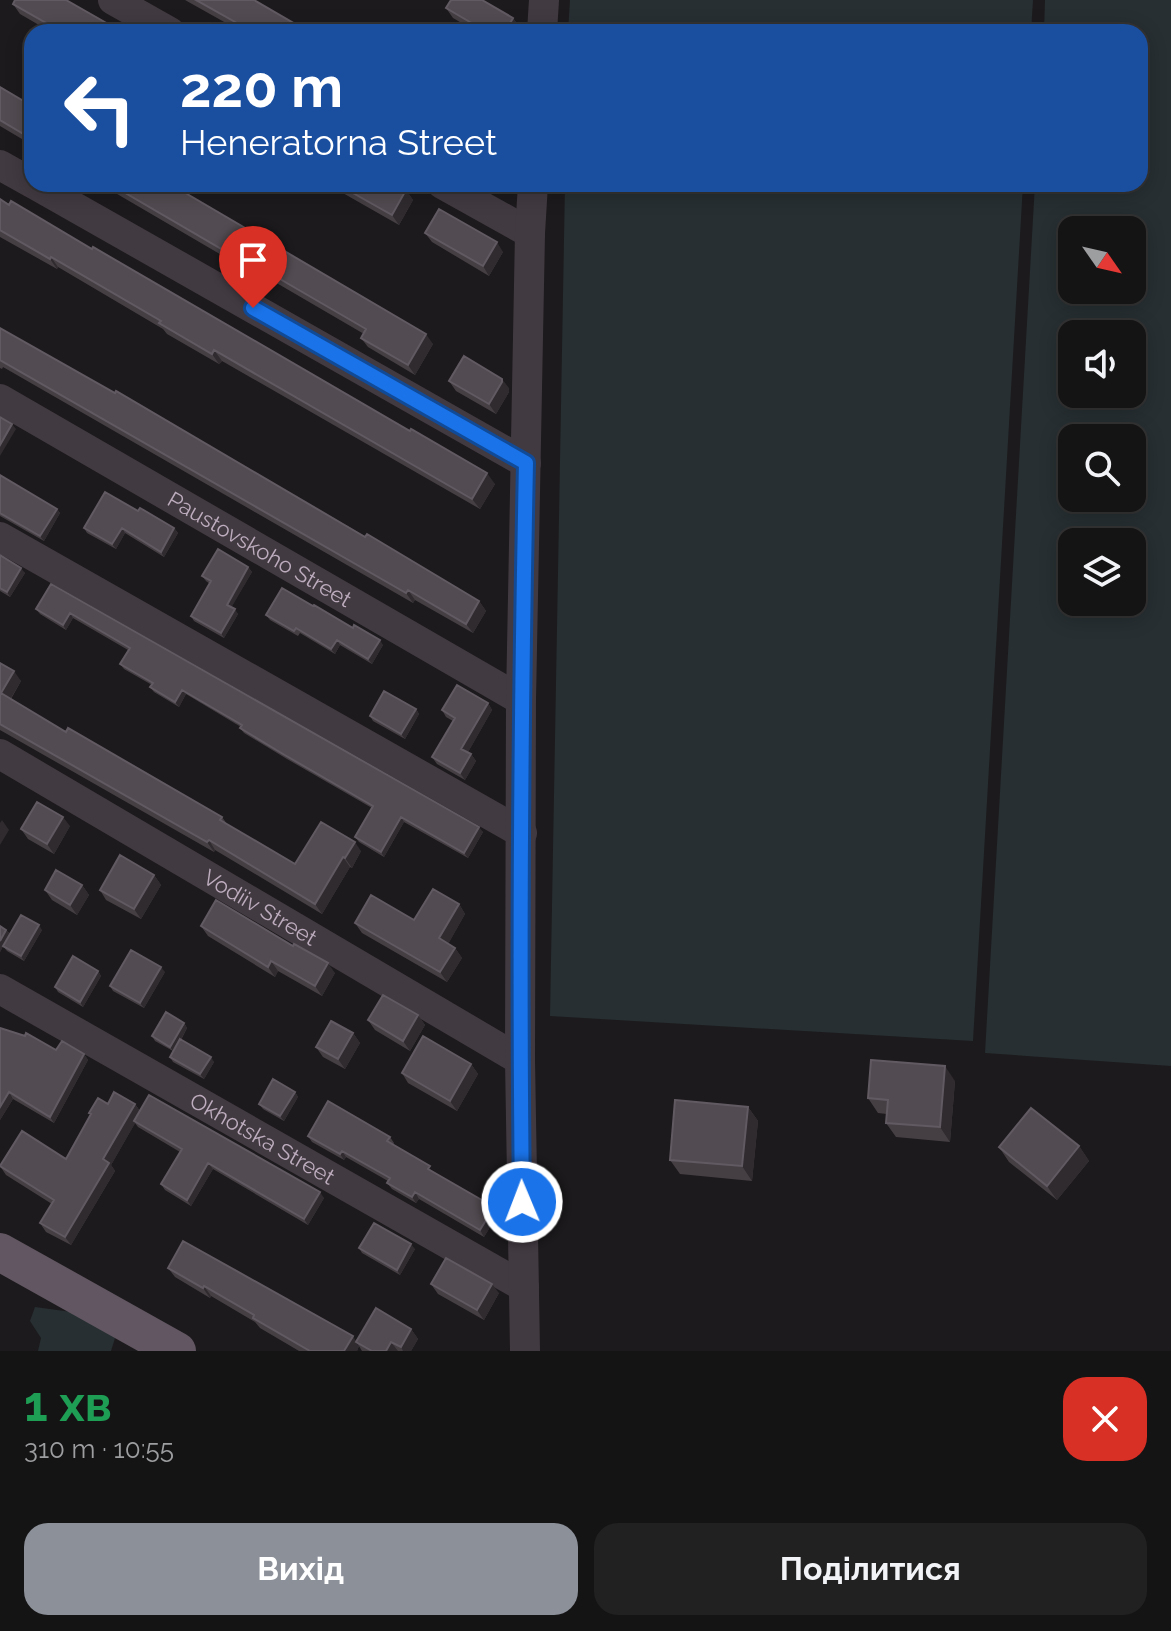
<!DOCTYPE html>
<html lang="uk">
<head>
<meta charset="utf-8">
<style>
	body { margin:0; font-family:Raleway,sans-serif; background:#222122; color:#f1f3f6; height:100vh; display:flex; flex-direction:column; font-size:30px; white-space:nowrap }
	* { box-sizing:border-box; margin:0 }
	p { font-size:26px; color:#9d9ea0 }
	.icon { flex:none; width:44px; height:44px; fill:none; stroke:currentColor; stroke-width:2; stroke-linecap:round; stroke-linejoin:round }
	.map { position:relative; height:1351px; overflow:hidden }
	.side { display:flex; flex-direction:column; background:#151415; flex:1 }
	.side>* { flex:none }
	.hud { position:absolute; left:24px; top:24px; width:1124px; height:168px; border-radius:24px; box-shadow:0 4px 20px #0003,0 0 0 2px #343334; background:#1a4fa0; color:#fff; overflow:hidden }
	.needle { width:52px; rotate:124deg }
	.tools { position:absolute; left:1058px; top:216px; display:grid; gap:16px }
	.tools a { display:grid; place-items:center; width:88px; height:88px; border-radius:16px; background:#151415; box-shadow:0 4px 20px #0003,0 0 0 2px #343334; font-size:40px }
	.pin { position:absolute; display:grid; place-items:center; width:68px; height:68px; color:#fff; margin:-82px -34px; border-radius:50% 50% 50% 0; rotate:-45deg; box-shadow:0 0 8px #0007 }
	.pin .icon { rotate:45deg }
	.me { position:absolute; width:88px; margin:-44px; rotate:359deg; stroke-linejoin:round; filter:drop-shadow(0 0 6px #0008) }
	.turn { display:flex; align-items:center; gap:28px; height:168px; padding:0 24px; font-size:36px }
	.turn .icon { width:104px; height:104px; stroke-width:2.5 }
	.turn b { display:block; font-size:56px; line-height:68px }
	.round { display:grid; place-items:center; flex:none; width:84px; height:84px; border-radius:24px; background:#222122 }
	.overview { display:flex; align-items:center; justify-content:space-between; height:136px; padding:0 24px }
	h1 { font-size:48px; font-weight:700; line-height:60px; color:#1e9e55 }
	.button { display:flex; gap:16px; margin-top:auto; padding:16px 24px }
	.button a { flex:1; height:92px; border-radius:24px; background:#8c9099; color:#fff; font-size:32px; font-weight:700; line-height:92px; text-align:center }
	.button a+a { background:#222122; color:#f1f3f6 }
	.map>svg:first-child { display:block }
	.green { fill:#272f32; fill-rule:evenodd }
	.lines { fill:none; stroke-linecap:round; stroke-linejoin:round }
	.minor { stroke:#423a41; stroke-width:30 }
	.major { stroke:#615661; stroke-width:38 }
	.wall { fill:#453f44 }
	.shaded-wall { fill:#2f2b2f }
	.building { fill:#524b51; stroke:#625a62; stroke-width:2 }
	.route-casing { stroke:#114b97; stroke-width:20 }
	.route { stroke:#1a73e8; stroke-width:14 }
	.labels { text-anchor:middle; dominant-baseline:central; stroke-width:8; stroke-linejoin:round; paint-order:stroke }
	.street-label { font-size:22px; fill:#bcacbd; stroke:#181517 }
</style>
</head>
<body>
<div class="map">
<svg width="1171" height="1351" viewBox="0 0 1171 1351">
	<rect width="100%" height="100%" fill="#1c1a1c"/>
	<path class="green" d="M570 0H1033L1031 32H568Z
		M1045 0H1171V1066L985 1053 1035 184H1140V32H1044ZM1132 230V290H1072V230ZM1072 334H1132V394H1072ZM1132 438V498H1072V438ZM1072 542H1132V602H1072Z
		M565 184H1023L973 1041 550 1016Z
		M35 1307 86 1314 115 1338 111 1351H38L41 1338 30 1321Z"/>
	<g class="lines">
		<g class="minor">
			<path d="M113 0 170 32"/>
			<path d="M542 32 544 0"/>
			<path d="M0 165 32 183"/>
			<path d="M34 184 526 463"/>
			<path d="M442 184 530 233"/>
			<path id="s1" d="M0 399 521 700"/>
			<path d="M0 537 522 833"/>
			<path id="s2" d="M0 754 520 1060"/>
			<path id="s3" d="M0 989 524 1287"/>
			<path d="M525 1351 520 1060 521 700 530 233 533 184"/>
		</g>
		<path class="major" d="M0 1252 177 1351"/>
	</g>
	<path class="wall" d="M185 0H254L309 32H242Z
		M13 4 122 32H51L20 14Z
		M446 8 513 18 520 28 518 32H477L453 18Z
		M0 87 32 106V145L0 126Z
		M100 184H170L433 344 415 375 368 347 361 338 364 334 268 278 266 281Z
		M327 184H395L406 190 413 200 399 225Z
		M0 199 495 484 480 509 222 361 219 364 167 334 163 329 58 267 57 269 0 237Z
		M425 233 503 252 489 276 432 242Z
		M0 328 479 601 486 611 473 633 415 600 413 603 3 367 2 369 0 368Z
		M449 381 509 388V392L496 414 456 391Z
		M0 475 57 509 60 513 44 541 0 516Z
		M138 511 174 528 178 533 164 557 125 533 116 549 87 533 84 528Z
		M0 555 25 573 10 597 0 591Z
		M248 567 252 572 231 607 238 614 224 638 194 621 191 616 210 584 206 581 202 576Z
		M51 584 483 832 468 858 404 822 384 857 359 842 355 837 372 808 287 759 244 733 240 728 241 727 186 694 179 707 154 692 150 687 152 685 124 669 120 664 128 650 73 618 66 630 40 614 36 609Z
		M266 615 383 645 372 664 340 645 335 654 300 633 298 636 270 620Z
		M0 663 21 681 11 699 66 732 222 817 227 824 295 864 361 851 352 868 350 867 322 914 215 850 214 852 0 730Z
		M488 703 492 710 468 752 471 754 476 761 465 780 437 764 432 757 453 721 446 717 442 710Z
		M416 709 419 714 405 739 373 721 370 716Z
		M70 826 54 854 28 839 21 829Z
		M154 875 161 885 141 919 106 900 100 890Z
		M82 885 89 895 77 915 52 900 45 890Z
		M459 904 465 914 448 944 455 948 462 958 447 982 362 933 355 923 414 920Z
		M0 926 6 930 10 934 42 930 24 961 7 951 3 946 0 952Z
		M201 926 335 973 322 996 278 971 275 977 208 936Z
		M98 971 101 976 83 1007 58 992 55 987Z
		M165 972 144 1008 113 991 110 986Z
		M418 1015 425 1025 410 1051 375 1030 368 1020Z
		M184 1023 187 1028 181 1040 214 1062 204 1079 173 1062 170 1057 173 1051 155 1041 152 1036Z
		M0 1028 56 1050 84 1054 88 1060 54 1123 13 1099 0 1120Z
		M353 1033 360 1043 345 1069 323 1057 316 1047Z
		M471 1064 478 1074 457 1111 408 1083 402 1073Z
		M955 1081 950 1142 896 1137 886 1123 887 1114 878 1113 868 1098Z
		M295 1092 298 1097 284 1121 263 1109 259 1104Z
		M108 1104H135L140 1111 324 1198 308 1225 213 1169 191 1206 165 1190 161 1184 180 1152 138 1127 135 1123 111 1165 115 1171 71 1245 46 1232 40 1223 52 1204 6 1175 0 1166 66 1159 91 1115 89 1113Z
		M748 1107 758 1121 752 1181 680 1174 670 1160Z
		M308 1136 390 1137 394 1143 393 1145 434 1172 494 1207 498 1214 484 1237 419 1199 416 1203 392 1189 387 1183 388 1181 346 1157 344 1160 312 1142Z
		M1079 1146 1089 1161 1057 1200 1009 1162 999 1147Z
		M359 1248 415 1249 400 1275 362 1253Z
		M168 1268 356 1341 411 1329 418 1339 411 1351H362L359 1346 357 1351H299L260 1328 255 1322 211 1296 210 1298 175 1277Z
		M431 1284 499 1293 484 1320 438 1294Z"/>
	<path class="shaded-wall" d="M513 18 520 28 518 32H505Z
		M406 190 413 200 399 225 392 215Z
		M497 242 503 252 489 276 483 266Z
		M51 257 58 267 57 269 50 259Z
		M261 268 268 278 266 281 259 271Z
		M426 334 433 344 415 375 408 365Z
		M214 350 222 361 219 364 212 354Z
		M502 379 509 388V392L496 414 489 404Z
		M12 424 16 429 0 456V445Z
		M487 473 495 484 480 509 472 499Z
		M57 509 60 513 44 541 40 536Z
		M122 528 125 533 116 549 112 544Z
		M174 528 178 533 164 557 161 552Z
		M248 567 252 572 230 610 227 605Z
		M21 568 25 573 10 597 7 592Z
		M408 590 415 600 413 603 406 593Z
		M479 601 486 611 473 633 466 624Z
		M235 609 238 614 224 638 221 633Z
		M70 613 73 618 66 630 63 625Z
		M337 640 340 645 335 654 331 649Z
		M380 640 383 645 372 664 368 659Z
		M14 671 21 681 8 703 1 693Z
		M182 690 186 694 179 707 175 702Z
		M488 703 492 710 466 756 461 749Z
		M416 709 419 714 405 739 401 734Z
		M471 754 476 761 465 780 460 773Z
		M63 817 70 826 54 854 47 844Z
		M401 817 404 822 384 857 381 852Z
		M2 820 9 830 0 845V823Z
		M479 827 483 832 468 858 464 853Z
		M209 840 215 850 214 852 207 842Z
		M355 842 361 851 352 868 345 858Z
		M343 857 350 867 322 914 315 904Z
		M154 875 161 885 141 919 134 909Z
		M82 885 89 895 77 915 70 905Z
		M459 904 465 914 446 948 439 938Z
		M39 925 42 930 24 961 21 956Z
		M6 930 10 934 0 952V941Z
		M455 948 462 958 447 982 440 972Z
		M271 961 278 971 275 977 268 967Z
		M328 963 335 973 322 996 315 986Z
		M161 967 165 972 144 1008 140 1003Z
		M98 971 101 976 83 1007 80 1002Z
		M418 1015 425 1025 410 1051 403 1041Z
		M184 1023 187 1028 174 1052 170 1047Z
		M353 1033 360 1043 345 1069 338 1059Z
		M84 1054 88 1060 54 1123 50 1117Z
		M211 1057 214 1062 204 1079 200 1074Z
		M471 1064 478 1074 457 1111 450 1101Z
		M945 1066 955 1081 950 1142 940 1127Z
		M9 1092 13 1099 0 1120V1107Z
		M295 1092 298 1097 284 1121 280 1116Z
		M135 1104 141 1113 111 1165 115 1171 71 1245 65 1237 103 1159Z
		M748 1107 758 1121 752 1181 742 1166Z
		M1079 1146 1089 1161 1057 1200 1047 1186Z
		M342 1151 346 1157 344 1160 340 1154Z
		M208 1163 213 1169 191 1206 187 1200Z
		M320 1192 324 1198 308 1225 304 1219Z
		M415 1192 419 1199 416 1203 412 1197Z
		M494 1207 498 1214 484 1237 480 1230Z
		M411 1244 415 1249 400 1275 397 1270Z
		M492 1284 499 1293 484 1320 477 1310Z
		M204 1286 211 1296 210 1298 203 1288Z
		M411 1329 418 1339 411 1351H403L401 1347Z
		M353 1336 359 1346 357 1351H344Z
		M391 1342 398 1351H386Z"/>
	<path class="building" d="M15 0H66L122 32H62L13 4Z
		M196 0H254L309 32H253Z
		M451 0H482L513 18 505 32H487L446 8Z
		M0 87 32 106V139L0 120Z
		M110 184H170L426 334 408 365 361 338 366 329 261 268 259 271Z
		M337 184H395L406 190 392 215Z
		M0 199 9 205 11 201 92 249 93 247 410 431 411 429 487 473 472 499 214 350 212 354 159 323 161 321 51 257 50 259 0 230Z
		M439 209 497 242 483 266 425 233Z
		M0 328 115 393 116 391 365 537 367 534 479 601 466 624 408 590 406 593 0 360Z
		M464 356 502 379V382L489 404 449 381Z
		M0 417 12 424 0 445Z
		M0 475 57 509 40 536 0 513Z
		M105 492 138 511 140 508 174 528 161 552 122 528 112 544 84 528Z
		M218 549 248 567 227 605 235 609 221 633 191 616 211 581 202 576Z
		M0 555 21 568 7 592 0 588Z
		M51 584 479 827 464 853 401 817 381 852 355 837 373 806 283 754 240 728 242 725 182 690 175 702 150 687 153 683 120 664 130 648 70 613 63 625 36 609Z
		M282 588 313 606 314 605 353 628 354 625 380 640 368 659 337 640 331 649 296 628 294 631 266 615Z
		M0 663 14 671 1 693 66 732 68 728 222 817 220 820 295 864 321 822 355 842 345 858 343 857 315 904 209 840 207 842 0 724Z
		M457 685 488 703 461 749 471 754 460 773 432 757 455 718 442 710Z
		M384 691 416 709 401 734 370 716Z
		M37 802 63 817 47 844 21 829Z
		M120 855 154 875 134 909 100 890Z
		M56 870 82 885 70 905 45 890Z
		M433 889 459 904 439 938 455 948 440 972 355 923 371 895 414 920Z
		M216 900 293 946 294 944 328 963 315 986 271 961 268 967 201 926Z
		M21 915 39 925 21 956 3 946Z
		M0 926 6 930 0 941Z
		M131 950 161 967 140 1003 110 986Z
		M73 956 98 971 80 1002 55 987Z
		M383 995 418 1015 403 1041 368 1020Z
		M166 1012 184 1023 170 1047 152 1036Z
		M331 1021 353 1033 338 1059 316 1047Z
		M0 1028 25 1036 26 1033 56 1050 62 1041 84 1054 50 1117 9 1092 0 1107Z
		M423 1036 471 1064 450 1101 402 1073Z
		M180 1039 211 1057 200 1074 170 1057Z
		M871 1060 945 1066 940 1127 886 1123 888 1100 868 1098Z
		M273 1079 295 1092 280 1116 259 1104Z
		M114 1092 135 1104 103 1159 109 1163 65 1237 40 1223 54 1200 0 1166 22 1131 66 1159 91 1114 89 1113 98 1098 108 1104Z
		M149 1095 320 1192 304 1219 208 1163 187 1200 161 1184 182 1149 134 1121Z
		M675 1100 748 1107 742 1166 670 1160Z
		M328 1101 390 1137 387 1141 430 1166 428 1169 494 1207 480 1230 415 1192 412 1197 387 1183 390 1178 342 1151 340 1154 308 1136Z
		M1031 1108 1079 1146 1047 1186 999 1147Z
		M374 1223 411 1244 397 1270 359 1248Z
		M183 1241 353 1336 344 1351H310L253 1318 254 1315 204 1286 203 1288 168 1268Z
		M446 1258 492 1284 477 1310 431 1284Z
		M376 1308 411 1329 401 1347 391 1342 386 1351H372L356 1342Z"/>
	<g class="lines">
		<defs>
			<path id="route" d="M253 308 526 463C521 709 519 956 522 1202"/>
		</defs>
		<use href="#route" class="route-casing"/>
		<use href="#route" class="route"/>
	</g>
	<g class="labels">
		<g class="street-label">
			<text stroke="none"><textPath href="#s1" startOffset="300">Paustovskoho Street</textPath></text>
			<text stroke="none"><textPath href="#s2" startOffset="302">Vodiiv Street</textPath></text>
			<text stroke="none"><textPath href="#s3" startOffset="302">Okhotska Street</textPath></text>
		</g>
	</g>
</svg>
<div class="tools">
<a><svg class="needle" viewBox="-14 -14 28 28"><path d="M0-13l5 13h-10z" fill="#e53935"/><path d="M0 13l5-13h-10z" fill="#9d9ea0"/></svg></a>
<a><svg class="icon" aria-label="sound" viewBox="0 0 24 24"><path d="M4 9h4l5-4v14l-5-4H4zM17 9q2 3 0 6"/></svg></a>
<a><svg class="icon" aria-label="search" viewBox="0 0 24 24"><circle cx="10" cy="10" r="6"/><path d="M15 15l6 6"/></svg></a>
<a><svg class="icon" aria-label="layers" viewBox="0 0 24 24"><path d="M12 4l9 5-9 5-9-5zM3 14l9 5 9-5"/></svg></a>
</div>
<div class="pin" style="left:253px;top:308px;background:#d93025"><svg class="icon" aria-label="arrive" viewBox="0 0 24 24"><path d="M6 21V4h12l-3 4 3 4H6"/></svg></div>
<svg class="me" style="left:522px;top:1202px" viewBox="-20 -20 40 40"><circle r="17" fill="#1a73e8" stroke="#fff" stroke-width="3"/><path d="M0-11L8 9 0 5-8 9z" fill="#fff"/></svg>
<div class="hud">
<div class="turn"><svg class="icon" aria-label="left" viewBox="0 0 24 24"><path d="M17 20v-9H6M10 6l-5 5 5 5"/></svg><div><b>220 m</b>Heneratorna Street</div></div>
</div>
</div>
<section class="side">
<div class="overview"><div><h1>1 хв</h1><p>310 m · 10:55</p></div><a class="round" style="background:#d93025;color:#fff"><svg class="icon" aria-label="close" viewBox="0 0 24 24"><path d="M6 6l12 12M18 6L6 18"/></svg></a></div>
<div class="button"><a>Вихід</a><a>Поділитися</a></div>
</section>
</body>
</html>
